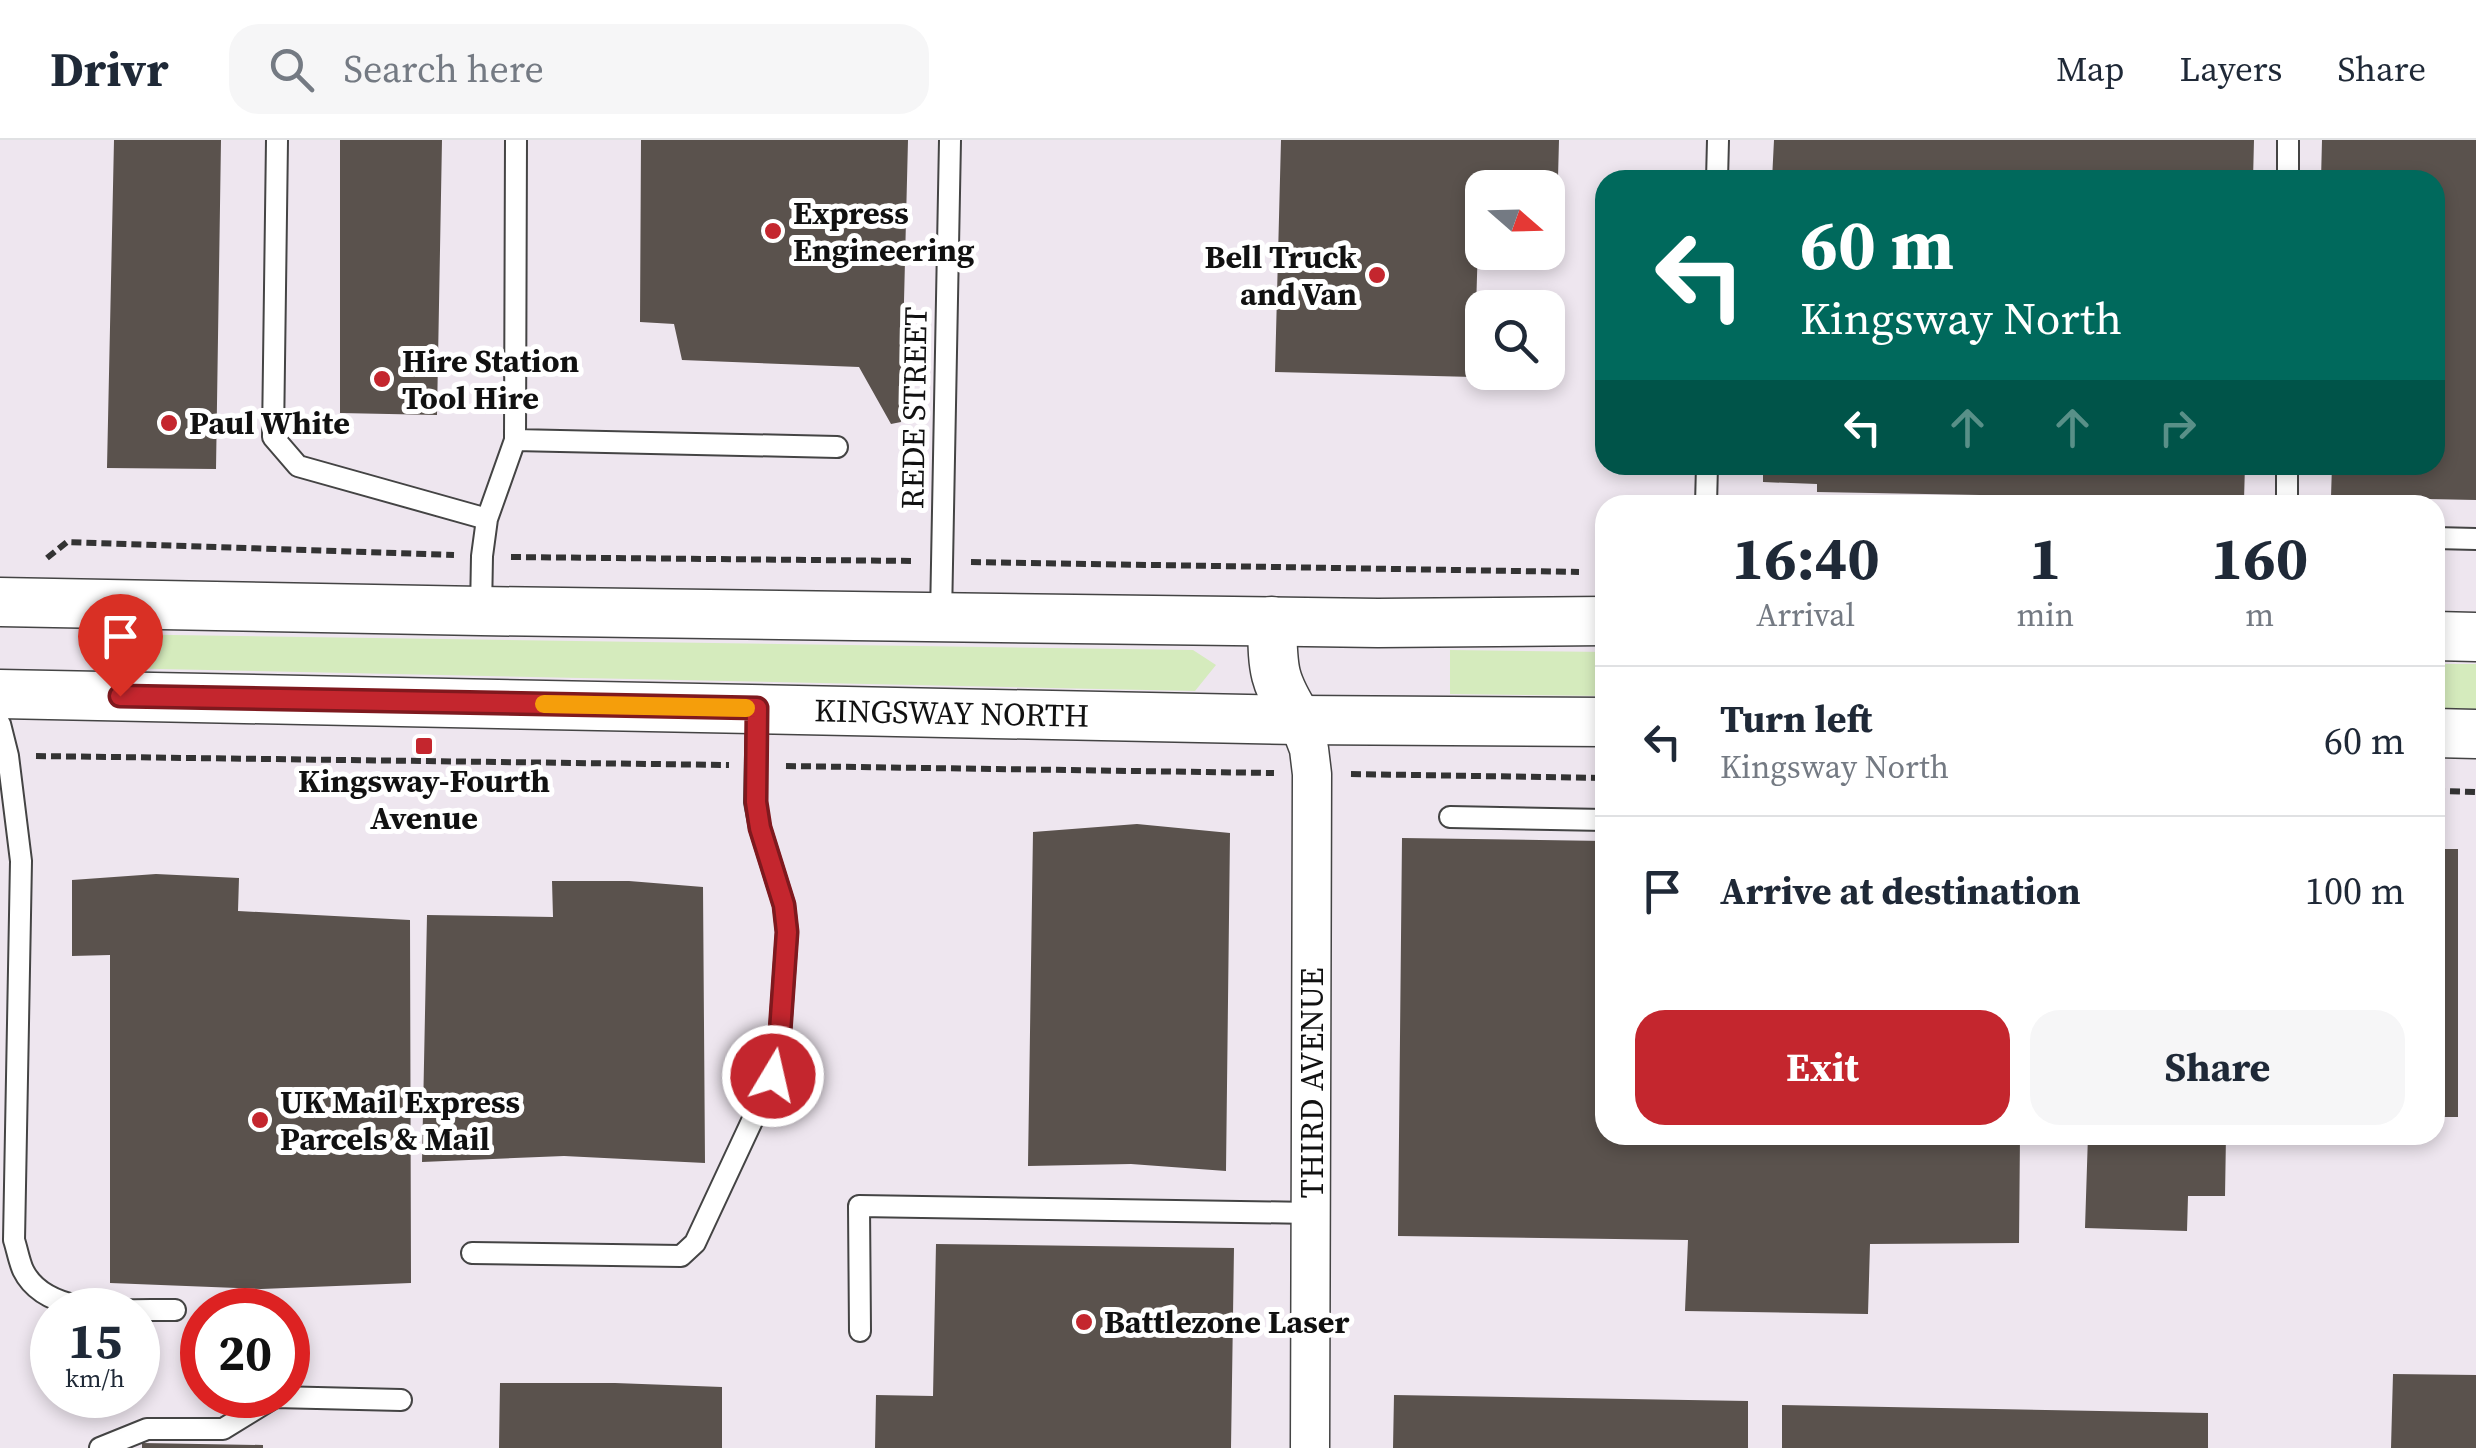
<!DOCTYPE html>
<html lang="en">
<head>
<meta charset="utf-8">
<style>
	body { margin:0; font-family:"Source Serif 4",serif; background:#f6f6f7; color:#1f2937; height:100vh; display:flex; flex-direction:column; font-size:38px; white-space:nowrap }
	* { box-sizing:border-box; margin:0 }
	p { font-size:32px; color:#747a83 }
	.icon { flex:none; width:55px; height:55px; fill:none; stroke:currentColor; stroke-width:2; stroke-linecap:round; stroke-linejoin:round }
	.map { position:relative; flex:1; overflow:hidden }
	.drawer { position:absolute; left:1595px; top:355px; width:850px; height:650px; display:flex; flex-direction:column; background:#fff; border-radius:30px; box-shadow:0 5px 15px #0003 }
	.drawer>* { flex:none }
	.hud { position:absolute; left:1595px; top:30px; width:850px; height:305px; border-radius:30px; box-shadow:0 5px 15px #0003; background:#00695c; color:#fff; overflow:hidden }
	.needle { width:65px; rotate:110deg }
	.buttons { position:absolute; left:1465px; top:30px; display:grid; gap:20px }
	.buttons a { display:grid; place-items:center; width:100px; height:100px; border-radius:20px; background:#fff; box-shadow:0 5px 15px #0003; font-size:50px }
	.speed { position:absolute; left:30px; top:1148px; display:flex; gap:20px; font-size:50px; font-weight:700; text-align:center }
	.speed>* { display:grid; place-content:center; width:130px; height:130px; border-radius:50%; background:#fff; box-shadow:0 5px 15px #0003; line-height:1 }
	.speed small { font-size:25px; font-weight:400 }
	.speed .limit { border:15px solid #d22; background:#fff; color:#111 }
	.pin { position:absolute; display:grid; place-items:center; width:85px; height:85px; color:#fff; margin:-102px -42px; border-radius:50% 50% 50% 0; rotate:-45deg; box-shadow:0 0 10px #0007 }
	.pin .icon { rotate:45deg }
	.me { position:absolute; width:110px; margin:-55px; rotate:9deg; stroke-linejoin:round; filter:drop-shadow(0 0 8px #0008) }
	.turn { display:flex; align-items:center; gap:35px; height:210px; padding:0 40px; font-size:45px }
	.turn .icon { width:130px; height:130px; stroke-width:2.5 }
	.turn b { display:block; font-size:70px; line-height:85px }
	.lanes { display:flex; align-items:center; height:95px; padding:0 40px; background:#0003; justify-content:center; gap:50px; direction:ltr }
	.lanes .off { opacity:.35 }
	.eta { display:flex; justify-content:space-evenly; align-items:center; height:170px; text-align:center }
	.eta b { font-size:60px; font-weight:700; line-height:70px }
	.cta { display:flex; gap:20px; margin-top:auto; padding:20px 40px }
	.cta a { flex:1; height:115px; border-radius:30px; background:#c4262e; color:#fff; font-size:40px; font-weight:700; line-height:115px; text-align:center }
	.cta a+a { background:#f6f6f7; color:#1f2937 }
	ul { padding:0; list-style:none }
	li { display:flex; align-items:center; gap:30px; height:150px; padding:0 40px; border-top:2px solid #e0e1e3 }
	li div { flex:1 }
	li b { display:block; font-size:38px }
	li em { font-style:normal }
	header { display:flex; align-items:center; gap:60px; box-sizing:border-box; height:140px; padding:0 50px; background:#fff; border-bottom:2px solid #e0e1e3 }
	header strong { font-size:48px }
	nav { display:flex; gap:55px; margin-inline-start:auto; font-size:35px }
	.search { width:700px; height:90px; background:#f6f6f7; display:flex; align-items:center; gap:25px; box-sizing:border-box; padding:0 35px; border-radius:30px; color:#747a83; font-size:38px }
	.map>svg:first-child { display:block }
	.industrial { fill:#eee6ef; fill-rule:evenodd }
	.green { fill:#d5ebbd }
	.building { fill:#5a524d }
	.lines { fill:none; stroke-linecap:round; stroke-linejoin:round }
	.service-casing { stroke:#444; stroke-width:24 }
	.minor-casing { stroke:#444; stroke-width:41 }
	.tertiary-casing { stroke:#444; stroke-width:51 }
	.path { stroke:#333; stroke-width:6; stroke-dasharray:10 5; stroke-linecap:butt }
	.service { stroke:#fff; stroke-width:20 }
	.minor { stroke:#fff; stroke-width:38 }
	.tertiary { stroke:#fff; stroke-width:48 }
	.route-casing { stroke:#7f191e; stroke-width:25 }
	.route { stroke:#c4262e; stroke-width:18 }
	.slow { stroke:#f59e0b; stroke-width:18 }
	.poi-dot { fill:#c4262e; stroke:#fff; stroke-width:4 }
	.labels { text-anchor:middle; dominant-baseline:central; stroke-width:10; stroke-linejoin:round; paint-order:stroke }
	.poi-label { font-size:32px; font-weight:bold; fill:#111; stroke:#fff; text-anchor:start }
	.street-label { font-size:32px; fill:#111; stroke:#fff }
</style>
</head>
<body>
<header>
<strong>Drivr</strong>
<div class="search"><svg class="icon" aria-label="search" viewBox="0 0 24 24"><circle cx="10" cy="10" r="6"/><path d="M15 15l6 6"/></svg>Search here</div>
<nav><a>Map</a><a>Layers</a><a>Share</a></nav>
</header>
<div class="map">
<svg width="2476" height="1308" viewBox="0 0 2476 1308">
	<rect width="100%" height="100%" fill="#fffdf5"/>
	<path class="industrial" d="M0 0H2476V1308H0ZM1605 40H2435V325H1605ZM1482 48H1548V112H1482ZM1482 168H1548V232H1482ZM1605 365H2435V995H1605ZM52 1170H138V1255H52ZM202 1170H288V1255H202Z"/>
	<path class="green" d="M108 494 1193 510 1216 525 1195 551 112 528 95 512Z
		M1450 510 1605 512V556L1450 554Z
		M2435 524H2476V569H2435Z"/>
	<path class="building" d="M114 0H221L216 329 107 328Z
		M340 0H442L437 275 340 273Z
		M641 0H908L901 282 891 284 859 227 682 220 674 184 640 182Z
		M1281 0H1559L1558 38 1480 36 1474 237 1275 232Z
		M1774 0H2254L2253 40H1772Z
		M2322 0H2476V360L2331 357 2332 325H2435V40H2321Z
		M1763 325H2245L2244 360 1817 352V344L1763 342Z
		M1137 684 1230 693 1226 1031 1131 1024 1028 1026 1033 692Z
		M1402 698 1605 701V995H2020L2019 1103 1870 1104 1868 1174 1685 1171 1688 1100 1398 1096Z
		M2435 709H2458V977H2435Z
		M156 734 239 738 238 771 410 780 411 1143 261 1149 110 1143V815L72 816V740Z
		M552 741H629L703 747 705 1023 564 1016 422 1022 427 775 553 777Z
		M2088 995H2226L2225 1056H2188L2187 1091 2085 1088Z
		M936 1104 1234 1108 1231 1308H875L876 1255 933 1256Z
		M2393 1234 2476 1235V1308H2391Z
		M500 1243H615L722 1247V1308H499Z
		M1394 1255 1748 1261V1308H1393Z
		M1782 1265 2208 1273V1308H1782Z
		M142 1303 263 1305V1308H142Z"/>
	<g class="lines">
		<defs>
			<path id="service" d="M277 0 273 297 298 326 487 379
				M1717 40 1718 0
				M2288 40V0
				M515 300 837 307
				M1706 365 1707 325
				M2287 365V325
				M2435 398 2476 399
				M481 471 482 416 487 379 515 300 516 0
				M941 477 950 0
				M0 584 8 616 21 721 14 1100C17 1109 19 1121 23 1130 47 1179 128 1169 175 1170
				M1450 677 1605 680
				M472 1113 681 1116 695 1103 773 936 779 906 787 792 784 765 760 688 755 662 757 570
				M860 1191 859 1066 1311 1073
				M100 1308 147 1289H223L275 1257 401 1260"/>
			<path id="minor" d="M1298 580 1309 609 1312 634 1310 1308"/>
			<g id="tertiary">
				<path d="M0 462 481 471 1378 483 1605 481"/>
				<path d="M1272 481C1273 529 1272 539 1298 580"/>
				<path d="M2435 496 2476 497"/>
				<path id="s1" d="M0 554 1298 580 1605 582"/>
				<path d="M2435 593 2476 594"/>
			</g>
		</defs>
		<use href="#service" class="service-casing"/>
		<use href="#minor" class="minor-casing"/>
		<use href="#tertiary" class="tertiary-casing"/>
		<path class="path" d="M511 417 914 421
			M47 418 67 402 454 415
			M971 422 1579 432
			M36 616 729 625
			M786 626 1274 633
			M1351 634 1605 638
			M2435 651 2476 652"/>
		<use href="#service" class="service"/>
		<use href="#minor" class="minor"/>
		<use href="#tertiary" class="tertiary"/>
	</g>
	<g class="lines">
		<defs>
			<path id="route" d="M120 556 757 568 756 662 760 688 784 765 787 792 779 906 773 936"/>
		</defs>
		<use href="#route" class="route-casing"/>
		<use href="#route" class="route"/>
		<path class="slow" d="M544 564 746 568"/>
	</g>
	<g class="poi-dot">
		<circle cx="773" cy="91" r="10"/>
		<circle cx="1377" cy="135" r="10"/>
		<circle cx="382" cy="239" r="10"/>
		<circle cx="169" cy="283" r="10"/>
		<rect x="414" y="596" width="20" height="20" rx="5"/>
		<circle cx="260" cy="980" r="10"/>
		<circle cx="1084" cy="1182" r="10"/>
	</g>
	<g class="labels">
		<g class="poi-label">
			<text x="793" y="73">Express<tspan x="793" dy="37">Engineering</tspan></text>
			<text x="1357" y="117" text-anchor="end">Bell Truck<tspan x="1357" dy="37">and Van</tspan></text>
			<text x="402" y="221">Hire Station<tspan x="402" dy="37">Tool Hire</tspan></text>
			<text x="189" y="283">Paul White</text>
			<text x="424" y="641" text-anchor="middle">Kingsway-Fourth<tspan x="424" dy="37">Avenue</tspan></text>
			<text x="280" y="962">UK Mail Express<tspan x="280" dy="37">Parcels &amp; Mail</tspan></text>
			<text x="1104" y="1182">Battlezone Laser</text>
		</g>
		<g class="street-label">
			<text transform="translate(914 268) rotate(-89)">REDE STREET</text>
			<text stroke="none"><textPath href="#s1" startOffset="952">KINGSWAY NORTH</textPath></text>
			<text transform="translate(1312 943) rotate(-90)">THIRD AVENUE</text>
		</g>
	</g>
</svg>
<div class="buttons">
<a><svg class="needle" viewBox="-14 -14 28 28"><path d="M0-13l5 13h-10z" fill="#e53935"/><path d="M0 13l5-13h-10z" fill="#747a83"/></svg></a>
<a><svg class="icon" aria-label="search" viewBox="0 0 24 24"><circle cx="10" cy="10" r="6"/><path d="M15 15l6 6"/></svg></a>
</div>
<div class="speed"><div>15<small>km/h</small></div><div class="limit">20</div></div>
<div class="pin" style="left:120px;top:556px;background:#d93025"><svg class="icon" aria-label="arrive" viewBox="0 0 24 24"><path d="M6 21V4h12l-3 4 3 4H6"/></svg></div>
<svg class="me" style="left:773px;top:936px" viewBox="-20 -20 40 40"><circle r="17" fill="#c4262e" stroke="#fff" stroke-width="3"/><path d="M0-11L8 9 0 5-8 9z" fill="#fff"/></svg>
<div class="hud">
<div class="turn"><svg class="icon" aria-label="left" viewBox="0 0 24 24"><path d="M17 20v-9H6M10 6l-5 5 5 5"/></svg><div><b>60 m</b>Kingsway North</div></div>
<div class="lanes"><svg class="icon" aria-label="left" viewBox="0 0 24 24"><path d="M17 20v-9H6M10 6l-5 5 5 5"/></svg><svg class="icon off" aria-label="ahead" viewBox="0 0 24 24"><path d="M12 20V5M6 11l6-6 6 6"/></svg><svg class="icon off" aria-label="ahead" viewBox="0 0 24 24"><path d="M12 20V5M6 11l6-6 6 6"/></svg><svg class="icon off" aria-label="right" viewBox="0 0 24 24"><path d="M7 20v-9h11M14 6l5 5-5 5"/></svg></div>
</div>
<section class="drawer">
<div class="eta">
<div><b>16:40</b><p>Arrival</p></div>
<div><b>1</b><p>min</p></div>
<div><b>160</b><p>m</p></div>
</div>
<ul>
<li><svg class="icon" aria-label="left" viewBox="0 0 24 24"><path d="M17 20v-9H6M10 6l-5 5 5 5"/></svg><div><b>Turn left</b><p>Kingsway North</p></div><em>60 m</em></li>
<li><svg class="icon" aria-label="arrive" viewBox="0 0 24 24"><path d="M6 21V4h12l-3 4 3 4H6"/></svg><div><b>Arrive at destination</b></div><em>100 m</em></li>
</ul>
<div class="cta"><a>Exit</a><a>Share</a></div>
</section>
</div>
</body>
</html>
